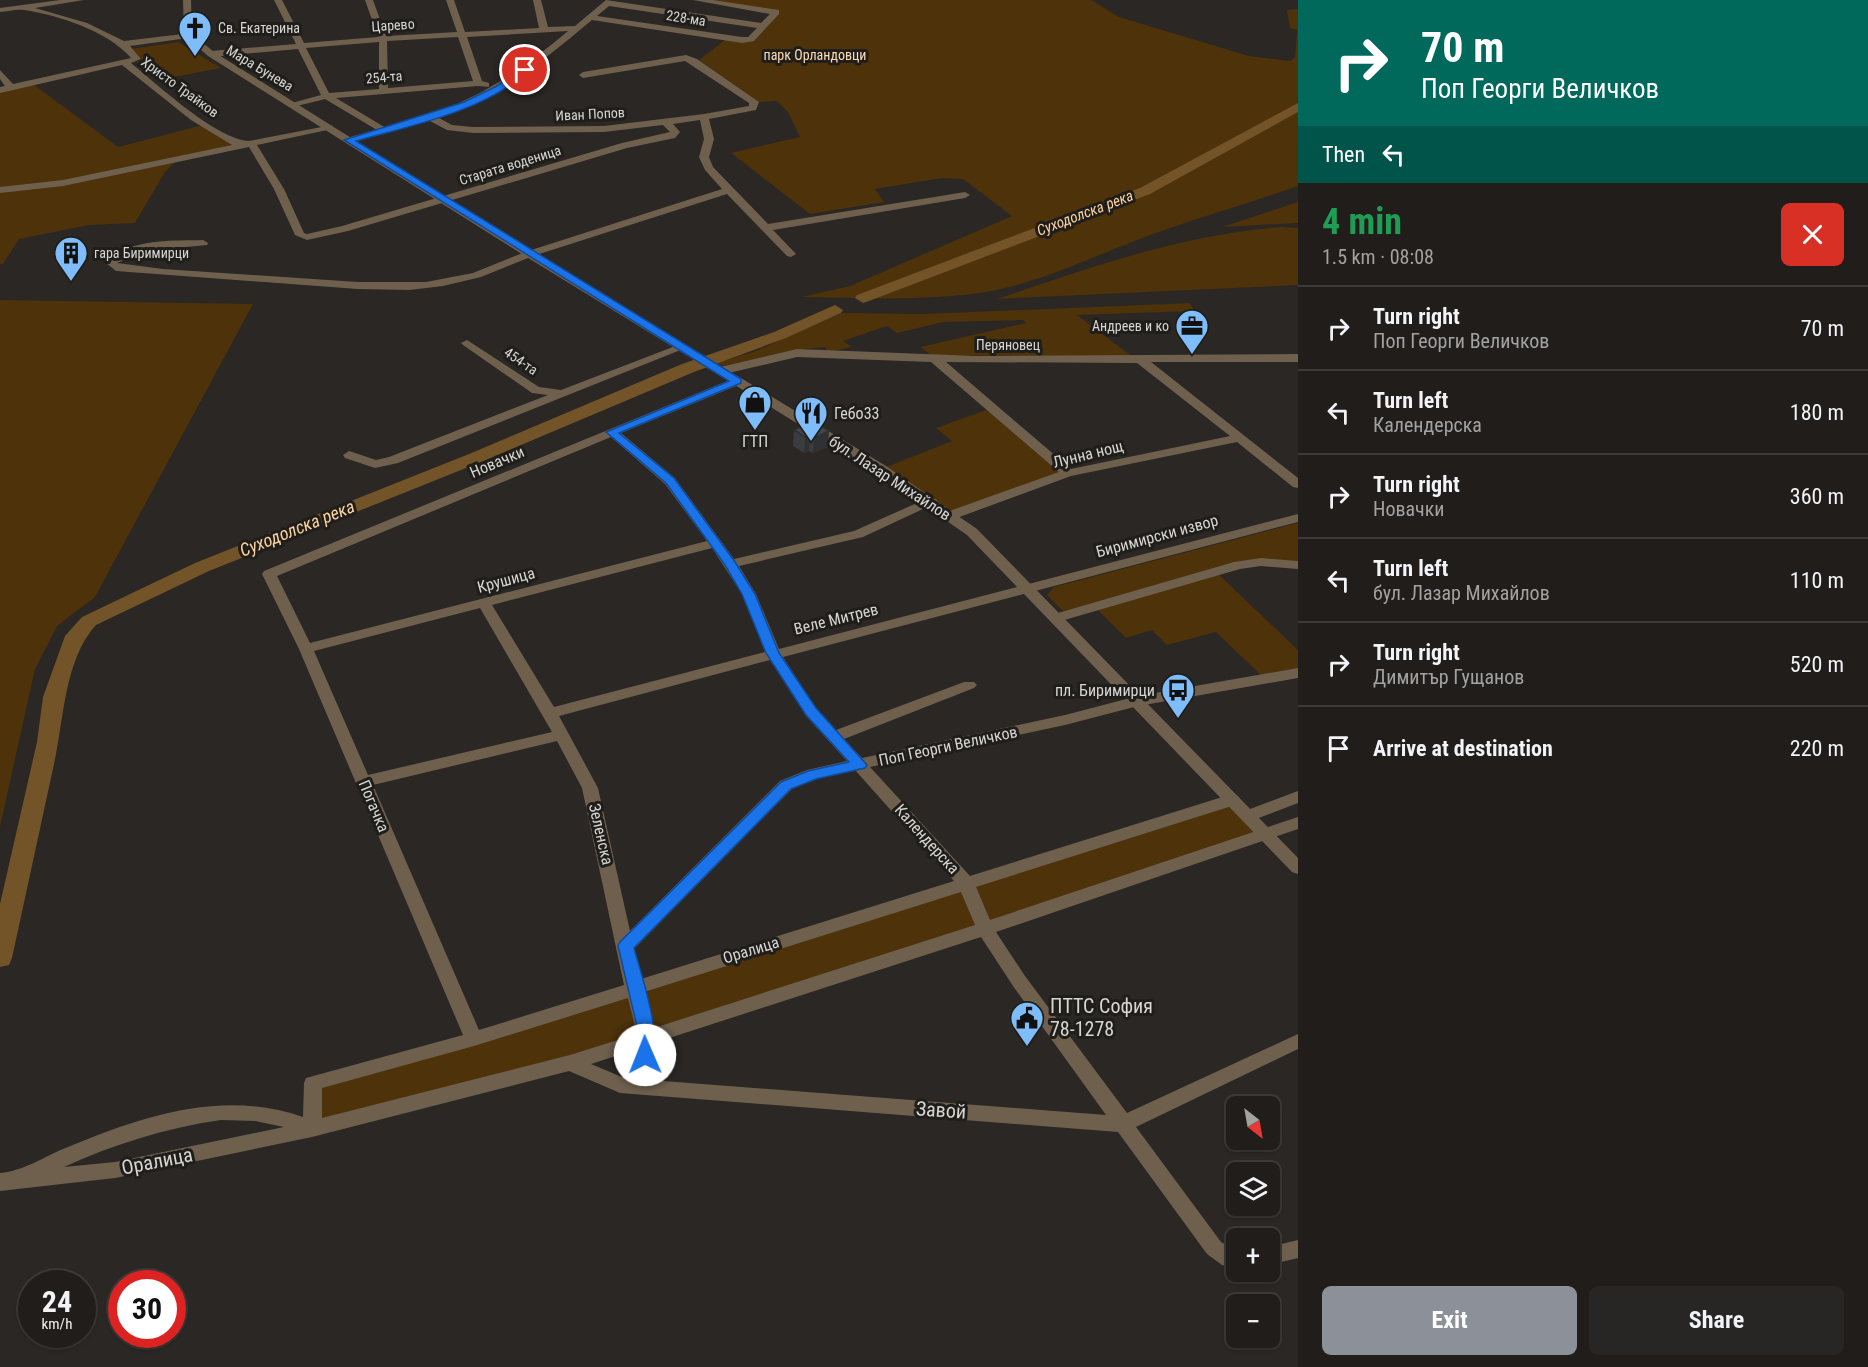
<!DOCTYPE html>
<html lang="en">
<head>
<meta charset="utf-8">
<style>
	body { margin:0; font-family:"Roboto Condensed",sans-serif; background:#282624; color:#f1f3f6; height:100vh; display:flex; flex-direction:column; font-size:22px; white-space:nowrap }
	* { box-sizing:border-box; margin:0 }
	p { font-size:20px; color:#a2a2a3 }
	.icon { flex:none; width:33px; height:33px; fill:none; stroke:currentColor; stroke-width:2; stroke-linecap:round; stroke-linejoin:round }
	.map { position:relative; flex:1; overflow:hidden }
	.sheet { display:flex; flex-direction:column; background:#201d1b; width:570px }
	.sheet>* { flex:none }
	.hud { background:#00695c; color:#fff; overflow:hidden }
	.needle { width:39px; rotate:149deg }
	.tools { position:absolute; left:1226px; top:1096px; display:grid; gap:12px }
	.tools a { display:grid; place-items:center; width:54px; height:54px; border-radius:9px; background:#201d1b; box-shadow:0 2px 4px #0004,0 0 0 2px #3d3b3a; font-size:30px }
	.speed { position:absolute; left:18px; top:1270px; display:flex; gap:12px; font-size:30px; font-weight:700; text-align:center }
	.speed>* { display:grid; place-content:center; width:78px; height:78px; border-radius:50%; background:#201d1b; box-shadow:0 2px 4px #0004,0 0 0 2px #3d3b3a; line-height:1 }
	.speed small { font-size:15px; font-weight:400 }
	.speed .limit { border:9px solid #d22; background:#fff; color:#111 }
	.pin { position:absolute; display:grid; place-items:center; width:51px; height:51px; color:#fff; margin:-26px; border:3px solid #fff; border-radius:50%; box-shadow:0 2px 6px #0007 }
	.me { position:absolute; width:66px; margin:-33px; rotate:359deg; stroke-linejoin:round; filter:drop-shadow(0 0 4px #0008) }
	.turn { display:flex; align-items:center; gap:21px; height:126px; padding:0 24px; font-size:27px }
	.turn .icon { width:78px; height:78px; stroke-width:2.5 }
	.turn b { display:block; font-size:42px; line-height:51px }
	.then { display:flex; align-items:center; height:57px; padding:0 24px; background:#0003; gap:12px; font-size:22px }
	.round { display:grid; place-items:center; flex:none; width:63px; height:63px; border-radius:9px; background:#282624 }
	.head { display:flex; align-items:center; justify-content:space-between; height:102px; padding:0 24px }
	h1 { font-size:36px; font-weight:700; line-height:45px; color:#1e9e55 }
	.cta { display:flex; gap:12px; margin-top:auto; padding:12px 24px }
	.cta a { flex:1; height:69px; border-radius:9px; background:#8c9099; color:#fff; font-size:24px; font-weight:700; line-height:69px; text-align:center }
	.cta a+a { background:#282624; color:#f1f3f6 }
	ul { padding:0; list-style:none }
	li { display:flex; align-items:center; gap:18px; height:84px; padding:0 24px; border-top:2px solid #3d3b3a }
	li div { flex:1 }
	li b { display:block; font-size:22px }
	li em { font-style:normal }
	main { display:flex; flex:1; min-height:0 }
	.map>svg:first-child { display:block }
	.green { fill:#4d320a }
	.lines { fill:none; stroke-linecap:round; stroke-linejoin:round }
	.river { fill:#735328; fill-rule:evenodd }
	.minor { fill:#6f604e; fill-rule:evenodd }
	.tertiary { fill:#6f604e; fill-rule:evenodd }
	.wall { fill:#3a3c3f }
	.shaded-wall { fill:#2f3133 }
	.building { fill:#434649; stroke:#2f3133; stroke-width:1.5 }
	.route { fill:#1a73e8; stroke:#114b97; stroke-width:1.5 }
	.labels { text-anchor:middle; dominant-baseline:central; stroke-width:6; stroke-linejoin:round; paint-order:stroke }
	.far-street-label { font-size:14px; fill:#d8d6d4; stroke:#201e1b }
	.far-poi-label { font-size:14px; fill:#d8d6d4; stroke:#201e1b; text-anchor:start }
	.far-park-label { font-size:14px; fill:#fcdcb6; stroke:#201e1b }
	.far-water-label { font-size:15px; font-style:italic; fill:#fdd39f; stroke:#201e1b }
	.poi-label { font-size:16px; fill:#d8d6d4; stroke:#201e1b; text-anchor:start }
	.street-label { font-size:16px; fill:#d8d6d4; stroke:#201e1b }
	.water-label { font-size:18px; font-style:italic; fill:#fdd39f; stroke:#201e1b }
	.near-poi-label { font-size:20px; fill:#d8d6d4; stroke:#201e1b; text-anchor:start }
	.near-street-label { font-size:20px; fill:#d8d6d4; stroke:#201e1b }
</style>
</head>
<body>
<main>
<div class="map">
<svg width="1298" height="1367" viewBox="0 0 1298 1367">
	<rect width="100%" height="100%" fill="#2a2724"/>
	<path class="green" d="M706 0H1091L1119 17 1249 56 1290 61 1295 57 1297 30 1290 28 1287 10 1298 9V186C1238 207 1176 224 1117 248 1072 266 1028 286 979 293 920 301 861 298 802 297L850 286 1012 216 963 179 942 178 875 189 884 202 810 214 731 153 800 137 788 112 777 101 759 102 699 60 725 40H755L779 12Z
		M178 42 221 68 158 80 136 62 143 60 130 49Z
		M33 84 118 147 203 125 232 145 179 158 165 172 135 223 89 225 19 239 3 264H0V92Z
		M1298 202V223L1222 227Z
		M1281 227 1298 228V285L997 299C1092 267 1180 235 1281 227Z
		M0 300 253 304 95 597 57 626 35 669 0 827Z
		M1190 303 1194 311 1077 315 1133 357 931 355 920 347 1026 323 1023 320 943 322 897 333 887 326 843 341 852 347 828 352 825 347 795 350 723 366 716 363 753 352 842 313 924 314Z
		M992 408 1068 473 949 516 881 469 952 441 936 428Z
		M1298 523V561L1259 559 1227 564 1065 613 1047 595 1054 587Z
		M1215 571 1298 650V673L1265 679 1216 632 1167 645 1152 630 1126 638 1095 607Z
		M1232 800 1266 835 648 1039 312 1129 313 1083Z"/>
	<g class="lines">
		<path class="river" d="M1298 103V112L1150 194 869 301 863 303 855 298 857 295 1140 188Z
			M835 305 843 310 841 313 786 338 694 372 481 462 209 571 96 625C64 660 64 720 54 764 40 829 26 893 12 958L9 965 0 967V904L37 742 43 697 65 636 82 617 195 563 469 454 682 364 774 332Z"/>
		<path class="minor" d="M60 0H84L35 8 87 23 124 41 191 33V37L188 38 130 46 141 59 131 63C158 85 216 139 249 141L332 125V129L257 145 284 189 304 233 307 234 342 226 622 143 670 132 663 125 604 132 473 133 447 130 430 121 346 142V138L377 130 325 99 293 107 288 104 321 95 298 49 211 57 207 54 211 51 296 44 274 0H282L304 43 378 37 365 0H373L386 36 457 32 446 0H454L465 32 539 28 533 0H541L548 27 575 26 606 0 761 23 770 14 693 0H713L779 10V14L754 41 742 43 592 20C544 60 498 98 439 118L452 125 473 127 604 126 704 114 749 106V103L685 61 583 78 579 75 583 72 686 55 697 59 759 102 756 110 709 119 714 139 709 157 713 167 768 224 965 192 970 195 965 198 773 230 796 254 791 257 787 256 727 194 533 256 481 277 443 286 409 290 358 289 116 271 106 263C129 238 172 241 203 240L208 243 207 245 144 251 117 263 163 269 358 282H426L473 273 525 252 722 189 705 170 699 157 704 139 700 120 673 124 680 132 675 138 627 148 348 231 307 240 295 235 274 189 249 147 63 186 0 193V187L63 180 232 145 191 120 122 65 0 93V87L5 86 0 79V70L13 84 131 58C108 31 58 15 24 10 16 9 7 12 0 12V8ZM609 6 757 28 748 37H742L597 16ZM568 31C506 83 464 107 386 128L336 98 478 86 489 87V83L482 81 467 37ZM458 37 473 81 388 88 387 41ZM379 42V89L329 93 306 48Z
			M467 340 539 387 561 390 678 345H686L688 347 398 463 375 468 345 458 343 455 349 451 376 460 389 457 548 395 532 393 463 345 461 343Z
			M797 349 976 356 1298 354V362H1151L1298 478V488L1293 487 1237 442 1071 476 954 519H944L942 516 944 513 1059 472 931 362 797 357 720 375 714 371 716 368ZM946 362 1137 363 1230 436 1071 469Z
			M737 377 743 381 741 384 621 433 675 478 734 559 854 531 926 499H936L938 502 863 537 739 566 756 594 779 649 1298 514V522L783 657 816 708 836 730 964 682H974L977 685 974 688 844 739 862 758 1065 715 1138 696 1298 668V678L1138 706 1065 725 870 767 970 876 1232 794 1238 796 1240 800 1238 804 976 887 990 920 1298 817V829L996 932 1025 976 1127 1113 1298 1034V1049L1136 1127 1221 1242 1236 1250V1268L1222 1265 1207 1254 1118 1132 620 1093 569 1071 312 1137 115 1178 0 1191V1173C24 1171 45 1156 68 1147 143 1116 222 1089 303 1117L304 1083 306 1078 463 1035 299 649 262 574 264 571ZM611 437 665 484 707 541 310 643 277 576ZM712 548 742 594 765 652 554 707 492 605ZM480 608 552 732 368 775 314 651ZM770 660 806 716 847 761 807 770 780 781 630 931 598 788 559 716ZM557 741 582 788 624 985 479 1030 373 785ZM855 770 954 881 641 979 634 949 792 789 817 779ZM961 892 975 925 654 1028 644 992ZM981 937 1013 986 1106 1115 650 1080 657 1042ZM628 998 637 1034 570 1055 322 1118V1088L474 1046ZM637 1049 631 1078 622 1077 591 1064ZM221 1120 255 1121 284 1127 115 1162 64 1167C114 1144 166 1128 221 1120Z
			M1261 558 1298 561V569L1261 566 1240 569 1061 621 1056 622 1049 618 1051 615 1234 562Z
			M1298 791V803L1248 822 1242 820 1240 816 1242 812Z
			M1298 1240V1258L1269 1265V1247Z"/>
		<path class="tertiary" d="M183 0H191L192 34 214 52 533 252 886 466 977 529 1298 858V874L1292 872 967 535 876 472 525 256 208 56 184 35Z"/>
	</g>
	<path class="wall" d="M813 421 828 447 813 453 809 451 804 453 793 446 794 430Z"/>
	<path class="shaded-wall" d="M829 431 828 447 813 453 814 438Z
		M810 435 809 451 804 453 805 437Z"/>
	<path class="building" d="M813 421 829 431 814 438 810 435 805 437 794 430Z"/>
	<path class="route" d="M523 68 529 70C488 110 411 126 356 141L741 379V383L619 433 674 478 735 562 755 594 779 653 816 708 867 765 865 768 816 779 791 789 634 948C641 974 663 1037 651 1060L645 1062 639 1060 637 1055 640 1039 618 946 620 942 781 782 808 771 849 762 806 715 766 653 742 594 725 565 666 483 606 432 729 381 344 140 464 102 495 87Z"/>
	<defs>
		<symbol id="church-pin" viewBox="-11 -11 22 30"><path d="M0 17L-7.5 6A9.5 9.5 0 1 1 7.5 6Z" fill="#7fbdfa" stroke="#201e1b"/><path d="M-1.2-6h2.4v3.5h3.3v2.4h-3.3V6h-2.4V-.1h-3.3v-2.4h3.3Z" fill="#111"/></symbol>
		<symbol id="building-pin" viewBox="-11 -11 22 30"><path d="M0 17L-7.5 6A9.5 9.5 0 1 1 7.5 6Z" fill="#7fbdfa" stroke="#201e1b"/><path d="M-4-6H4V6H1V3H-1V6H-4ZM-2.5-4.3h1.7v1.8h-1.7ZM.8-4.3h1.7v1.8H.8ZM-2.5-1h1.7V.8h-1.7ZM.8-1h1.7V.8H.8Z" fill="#111"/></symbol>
		<symbol id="office-pin" viewBox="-11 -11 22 30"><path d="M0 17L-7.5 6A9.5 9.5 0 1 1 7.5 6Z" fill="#7fbdfa" stroke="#201e1b"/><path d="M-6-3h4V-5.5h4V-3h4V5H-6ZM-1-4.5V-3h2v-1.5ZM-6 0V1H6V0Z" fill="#111"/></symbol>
		<symbol id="shop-pin" viewBox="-11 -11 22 30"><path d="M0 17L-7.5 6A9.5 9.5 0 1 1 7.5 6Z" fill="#7fbdfa" stroke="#201e1b"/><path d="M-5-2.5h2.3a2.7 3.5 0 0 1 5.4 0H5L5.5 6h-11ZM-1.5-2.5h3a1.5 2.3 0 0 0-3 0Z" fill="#111"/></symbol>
		<symbol id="restaurant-pin" viewBox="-11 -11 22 30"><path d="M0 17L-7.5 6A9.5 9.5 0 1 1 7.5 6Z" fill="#7fbdfa" stroke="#201e1b"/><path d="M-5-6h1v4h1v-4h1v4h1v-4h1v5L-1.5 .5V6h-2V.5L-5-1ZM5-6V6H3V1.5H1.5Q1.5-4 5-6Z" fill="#111"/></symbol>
		<symbol id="bus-pin" viewBox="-11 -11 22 30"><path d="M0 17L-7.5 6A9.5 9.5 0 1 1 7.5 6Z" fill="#7fbdfa" stroke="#201e1b"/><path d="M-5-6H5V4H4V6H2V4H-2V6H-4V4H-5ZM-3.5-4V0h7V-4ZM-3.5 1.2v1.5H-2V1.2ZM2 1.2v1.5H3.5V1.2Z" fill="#111"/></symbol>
		<symbol id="civic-pin" viewBox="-11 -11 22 30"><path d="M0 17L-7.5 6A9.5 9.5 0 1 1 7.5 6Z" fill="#7fbdfa" stroke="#201e1b"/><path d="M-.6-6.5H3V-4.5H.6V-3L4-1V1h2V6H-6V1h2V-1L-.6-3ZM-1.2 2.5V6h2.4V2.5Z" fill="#111"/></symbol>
	</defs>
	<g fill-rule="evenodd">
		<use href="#church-pin" x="176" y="9" width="38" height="52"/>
		<use href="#building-pin" x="52" y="234" width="38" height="52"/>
		<use href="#office-pin" x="1173" y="307" width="38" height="52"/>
		<use href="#shop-pin" x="736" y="383" width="38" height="52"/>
		<use href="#restaurant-pin" x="792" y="394" width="38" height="52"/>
		<use href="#bus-pin" x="1159" y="671" width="38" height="52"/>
		<use href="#civic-pin" x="1008" y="999" width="38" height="52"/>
	</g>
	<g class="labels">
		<g class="far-street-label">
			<text transform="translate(686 18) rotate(9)">228-ма</text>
			<text transform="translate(393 25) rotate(-4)">Царево</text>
			<text transform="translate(260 68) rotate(31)">Мара Бунева</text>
			<text transform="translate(384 77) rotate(-5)">254-та</text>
			<text transform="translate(180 87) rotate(36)">Христо Трайков</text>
			<text transform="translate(590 114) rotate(-3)">Иван Попов</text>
			<text transform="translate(510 165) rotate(-17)">Старата воденица</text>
			<text x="1008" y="345">Перяновец</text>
			<text transform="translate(521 361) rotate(34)">454-та</text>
		</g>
		<g class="far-poi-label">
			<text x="218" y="28">Св. Екатерина</text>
			<text x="94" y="253">гара Биримирци</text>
			<text x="1169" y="326" text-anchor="end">Андреев и ко</text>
		</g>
		<g class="far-park-label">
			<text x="815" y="55">парк Орландовци</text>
		</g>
		<g class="far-water-label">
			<text transform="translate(1085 213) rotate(-21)">Суходолска река</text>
		</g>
		<g class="poi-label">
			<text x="834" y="413">Гебо33</text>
			<text x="755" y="441" text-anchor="middle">ГТП</text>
			<text x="1155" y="690" text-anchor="end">пл. Биримирци</text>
		</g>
		<g class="street-label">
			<text transform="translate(1088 454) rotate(-14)">Лунна нощ</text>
			<text transform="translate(497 462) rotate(-23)">Новачки</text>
			<text transform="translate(890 478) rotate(33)">бул. Лазар Михайлов</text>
			<text transform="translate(1157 536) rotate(-15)">Биримирски извор</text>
			<text transform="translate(506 580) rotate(-15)">Крушица</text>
			<text transform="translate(836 619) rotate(-14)">Веле Митрев</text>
			<text transform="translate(948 746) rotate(-12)">Поп Георги Величков</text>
			<text transform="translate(374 806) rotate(67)">Погачка</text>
			<text transform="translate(601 834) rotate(77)">Зеленска</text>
			<text transform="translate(927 839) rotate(48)">Календерска</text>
			<text transform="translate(751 950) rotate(-17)">Оралица</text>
		</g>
		<g class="water-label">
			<text transform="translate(297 528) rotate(-22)">Суходолска река</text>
		</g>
		<g class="near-poi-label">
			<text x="1050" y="1006">ПТТС София<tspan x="1050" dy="23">78-1278</tspan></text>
		</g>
		<g class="near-street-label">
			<text transform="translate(941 1110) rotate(4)">Завой</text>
			<text transform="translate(157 1161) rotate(-11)">Оралица</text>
		</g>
	</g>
</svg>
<div class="tools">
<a><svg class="needle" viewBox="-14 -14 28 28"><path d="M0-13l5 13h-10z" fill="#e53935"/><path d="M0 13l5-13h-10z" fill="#a2a2a3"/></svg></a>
<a><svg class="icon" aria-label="layers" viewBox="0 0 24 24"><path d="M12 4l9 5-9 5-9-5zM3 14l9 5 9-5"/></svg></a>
<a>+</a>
<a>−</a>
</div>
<div class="speed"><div>24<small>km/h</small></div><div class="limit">30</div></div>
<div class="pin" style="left:525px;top:70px;background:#d93025"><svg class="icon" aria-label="arrive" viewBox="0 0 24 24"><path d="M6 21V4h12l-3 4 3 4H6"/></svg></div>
<svg class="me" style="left:645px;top:1055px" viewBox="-20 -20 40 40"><circle r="19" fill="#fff"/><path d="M0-13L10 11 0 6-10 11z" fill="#1a73e8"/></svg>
</div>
<section class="sheet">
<div class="hud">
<div class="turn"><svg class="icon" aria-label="right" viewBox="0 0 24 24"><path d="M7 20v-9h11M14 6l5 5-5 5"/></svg><div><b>70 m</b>Поп Георги Величков</div></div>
<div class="then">Then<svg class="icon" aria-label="left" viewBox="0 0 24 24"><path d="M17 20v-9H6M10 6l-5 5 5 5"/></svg></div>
</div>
<div class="head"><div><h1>4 min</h1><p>1.5 km · 08:08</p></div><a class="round" style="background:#d93025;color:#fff"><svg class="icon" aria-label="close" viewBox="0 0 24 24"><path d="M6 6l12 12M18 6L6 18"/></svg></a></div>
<ul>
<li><svg class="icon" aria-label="right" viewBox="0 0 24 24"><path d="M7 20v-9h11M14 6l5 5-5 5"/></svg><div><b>Turn right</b><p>Поп Георги Величков</p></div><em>70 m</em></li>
<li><svg class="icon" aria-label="left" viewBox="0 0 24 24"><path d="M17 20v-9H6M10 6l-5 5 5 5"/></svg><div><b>Turn left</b><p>Календерска</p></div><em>180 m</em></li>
<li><svg class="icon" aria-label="right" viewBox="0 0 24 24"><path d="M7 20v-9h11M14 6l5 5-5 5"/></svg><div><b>Turn right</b><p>Новачки</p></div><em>360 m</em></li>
<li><svg class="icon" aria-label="left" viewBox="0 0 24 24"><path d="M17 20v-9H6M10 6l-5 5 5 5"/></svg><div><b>Turn left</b><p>бул. Лазар Михайлов</p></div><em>110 m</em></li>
<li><svg class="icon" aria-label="right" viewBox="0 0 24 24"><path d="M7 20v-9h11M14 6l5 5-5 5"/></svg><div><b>Turn right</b><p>Димитър Гущанов</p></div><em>520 m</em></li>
<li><svg class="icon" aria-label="arrive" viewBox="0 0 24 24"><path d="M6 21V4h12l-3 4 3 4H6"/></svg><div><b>Arrive at destination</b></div><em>220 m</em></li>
</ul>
<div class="cta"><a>Exit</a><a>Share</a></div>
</section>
</main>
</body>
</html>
